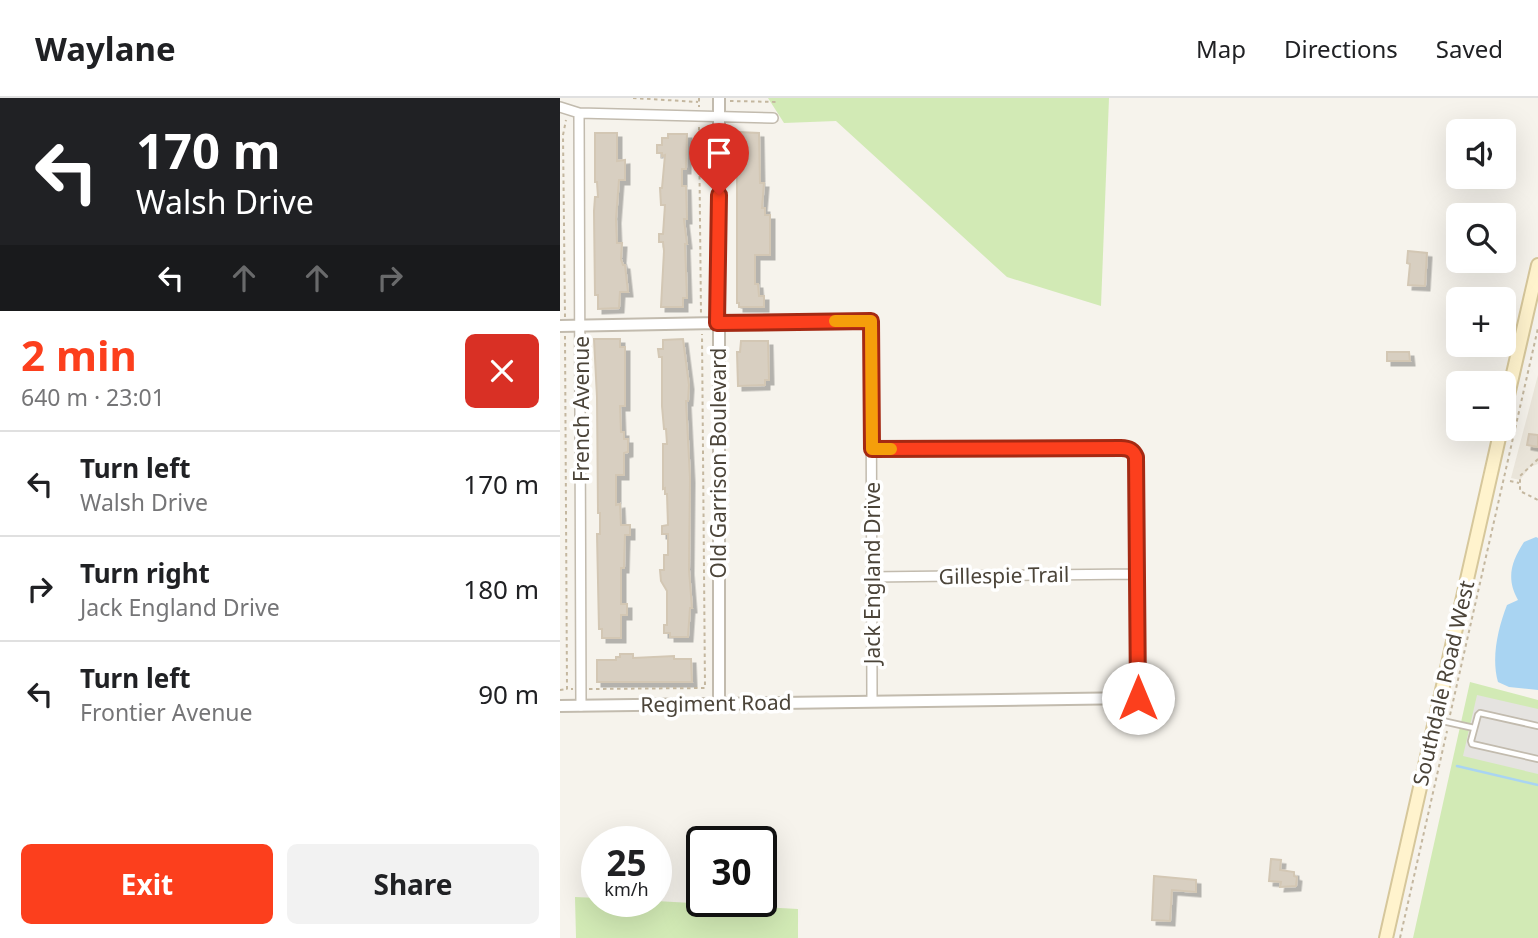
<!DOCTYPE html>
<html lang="en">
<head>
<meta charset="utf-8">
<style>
	body { margin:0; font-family:"Noto Sans",sans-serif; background:#f2f2f2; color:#202124; height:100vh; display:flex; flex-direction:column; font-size:26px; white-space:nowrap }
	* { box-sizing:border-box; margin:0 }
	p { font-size:23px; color:#757577 }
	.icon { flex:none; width:38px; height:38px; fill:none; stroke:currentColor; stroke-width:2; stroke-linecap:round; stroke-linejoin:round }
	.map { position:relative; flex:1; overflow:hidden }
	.panel { display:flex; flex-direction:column; background:#fff; width:560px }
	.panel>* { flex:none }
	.hud { background:#202124; color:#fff; overflow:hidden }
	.fabs { position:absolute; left:886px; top:21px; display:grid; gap:14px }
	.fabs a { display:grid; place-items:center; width:70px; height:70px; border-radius:10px; background:#fff; box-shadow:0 7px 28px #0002; font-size:35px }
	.speed { position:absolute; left:21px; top:728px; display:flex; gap:14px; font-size:35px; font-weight:700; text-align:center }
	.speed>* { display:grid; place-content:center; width:91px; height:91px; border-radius:50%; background:#fff; box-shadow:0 7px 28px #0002; line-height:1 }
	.speed small { font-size:18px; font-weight:400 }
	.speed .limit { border:4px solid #111; border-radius:10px; background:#fff; color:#111 }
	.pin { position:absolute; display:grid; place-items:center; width:60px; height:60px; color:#fff; margin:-72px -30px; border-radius:50% 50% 50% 0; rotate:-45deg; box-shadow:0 0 7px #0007 }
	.pin .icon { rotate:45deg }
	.me { position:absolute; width:77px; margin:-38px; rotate:0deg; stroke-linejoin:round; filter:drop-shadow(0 0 5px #0008) }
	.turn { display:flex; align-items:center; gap:24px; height:147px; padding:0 21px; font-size:32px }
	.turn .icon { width:91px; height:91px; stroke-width:2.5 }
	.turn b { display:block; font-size:49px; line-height:60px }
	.lanes { display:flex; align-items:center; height:66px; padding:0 21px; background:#0003; justify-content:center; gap:35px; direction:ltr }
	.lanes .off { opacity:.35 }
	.round { display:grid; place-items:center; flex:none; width:74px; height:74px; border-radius:10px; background:#f2f2f2 }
	.head { display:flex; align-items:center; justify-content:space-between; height:119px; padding:0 21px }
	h1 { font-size:42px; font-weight:700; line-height:52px; color:#fc3f1d }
	.button { display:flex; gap:14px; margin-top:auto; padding:14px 21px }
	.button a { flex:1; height:80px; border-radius:10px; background:#fc3f1d; color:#fff; font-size:28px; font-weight:700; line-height:80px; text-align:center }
	.button a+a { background:#f2f2f2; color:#202124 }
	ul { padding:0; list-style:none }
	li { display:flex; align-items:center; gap:21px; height:105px; padding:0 21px; border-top:2px solid #e0e0e0 }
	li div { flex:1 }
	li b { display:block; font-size:26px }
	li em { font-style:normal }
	header { display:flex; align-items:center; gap:42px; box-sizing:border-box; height:98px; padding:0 35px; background:#fff; border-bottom:2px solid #e0e0e0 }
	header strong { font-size:33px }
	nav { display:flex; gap:38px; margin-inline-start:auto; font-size:24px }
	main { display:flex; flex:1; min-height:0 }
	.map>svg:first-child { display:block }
	.residential { fill:#eae5da }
	.green { fill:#d2eab5 }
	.parking { fill:#e5e3e0 }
	.water { fill:#a9d4f2 }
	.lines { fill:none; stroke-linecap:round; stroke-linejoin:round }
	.stream { stroke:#a9d4f2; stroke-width:2.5 }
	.building { fill:#d8cfc1; stroke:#d3c7b4; stroke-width:2; filter:url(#shadow) }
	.service-casing { stroke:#c2bbae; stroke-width:8 }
	.minor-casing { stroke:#c2bbae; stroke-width:12 }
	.tertiary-casing { stroke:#c2bbae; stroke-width:14 }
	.secondary-casing { stroke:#d6c79b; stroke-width:16 }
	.path { stroke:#c4b79f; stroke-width:2; stroke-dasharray:3.5 3.5; stroke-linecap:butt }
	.service { stroke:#fff; stroke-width:4.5 }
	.minor { stroke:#fff; stroke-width:9 }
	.tertiary { stroke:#fff; stroke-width:10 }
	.secondary { stroke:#fff3cd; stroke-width:12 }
	.route-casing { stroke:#a42913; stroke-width:18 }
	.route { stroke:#fc3f1d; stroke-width:12 }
	.slow { stroke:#f59e0b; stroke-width:12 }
	.labels { text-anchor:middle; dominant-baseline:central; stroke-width:7; stroke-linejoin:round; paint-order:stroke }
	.street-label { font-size:21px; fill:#4b4439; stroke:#fff }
</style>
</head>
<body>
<header>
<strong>Waylane</strong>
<nav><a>Map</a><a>Directions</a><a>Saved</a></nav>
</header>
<main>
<section class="panel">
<div class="hud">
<div class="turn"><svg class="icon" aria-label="left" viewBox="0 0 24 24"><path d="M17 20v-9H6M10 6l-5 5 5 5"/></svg><div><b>170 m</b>Walsh Drive</div></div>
<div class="lanes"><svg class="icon" aria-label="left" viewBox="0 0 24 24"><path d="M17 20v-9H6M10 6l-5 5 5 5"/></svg><svg class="icon off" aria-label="ahead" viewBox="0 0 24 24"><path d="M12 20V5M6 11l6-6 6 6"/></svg><svg class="icon off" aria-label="ahead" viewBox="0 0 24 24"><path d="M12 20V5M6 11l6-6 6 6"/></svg><svg class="icon off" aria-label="right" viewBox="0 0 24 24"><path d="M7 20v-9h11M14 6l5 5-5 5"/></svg></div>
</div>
<div class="head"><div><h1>2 min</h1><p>640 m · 23:01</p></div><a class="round" style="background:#d93025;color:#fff"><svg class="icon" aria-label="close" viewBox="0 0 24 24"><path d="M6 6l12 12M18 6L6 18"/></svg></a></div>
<ul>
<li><svg class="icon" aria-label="left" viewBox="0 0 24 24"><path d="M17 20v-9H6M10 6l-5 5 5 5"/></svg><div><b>Turn left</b><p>Walsh Drive</p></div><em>170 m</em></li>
<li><svg class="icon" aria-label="right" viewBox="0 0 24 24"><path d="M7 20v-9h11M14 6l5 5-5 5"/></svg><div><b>Turn right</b><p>Jack England Drive</p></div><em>180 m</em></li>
<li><svg class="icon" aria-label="left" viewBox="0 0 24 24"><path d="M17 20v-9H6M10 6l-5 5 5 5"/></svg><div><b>Turn left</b><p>Frontier Avenue</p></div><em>90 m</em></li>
</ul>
<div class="button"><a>Exit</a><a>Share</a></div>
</section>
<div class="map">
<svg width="978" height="840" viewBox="0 0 978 840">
	<defs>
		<filter id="shadow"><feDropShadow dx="4.5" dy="4.5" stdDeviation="0" flood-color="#0004"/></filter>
	</defs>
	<rect width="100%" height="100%" fill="#f6f3ec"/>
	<path class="residential" d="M978 277V366L970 369 960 382 951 380Z"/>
	<path class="green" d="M208 0H549L541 208 447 179 276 23 224 25Z
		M910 584 978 602V840H853Z
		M15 799 37 800V803H96L238 811V840H16Z"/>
	<path class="parking" d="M917 597 978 611V676L903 658Z"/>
	<path class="water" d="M976 439 978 440V592L949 589 938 584C931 560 938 530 947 507L958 502C946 481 951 464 964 444Z"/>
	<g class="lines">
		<path class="stream" d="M897 668 978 687"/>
	</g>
	<path class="building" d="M178 34 199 35 200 85H204L202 110H205V117H210V157H195V186H198L199 198H204V209H179V205H177V57H175Z
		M35 35H57V63L65 62V82H59L56 121 57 145H62L61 161 63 167H65L68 194H60L59 210 38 211V197H35L34 113 35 99H38L37 84H35Z
		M108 36H127L126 71H122V88H126L127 121H124L127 146H125L127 200H123V209H101L104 153 103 144H99V136H103L105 107H101L100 90H102L105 57 102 58V55H97V47H102V40H108Z
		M848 153 867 155 865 188 848 187 850 166 847 165Z
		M34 241H60V249H65V308H60L61 334H64V341H68V354L64 355V377H56V407L60 406 61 427H70V437H65L64 470H61V506H67V517H61V540H42V531H39L37 436H40V415H38L37 299Z
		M123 241 129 287 128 303H126L130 380 129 472 132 510H130L128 539H110V535H104V527H107V493L101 483 100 472H104V457H108V436H102V428L108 427 107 396H105V390L103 391V346H107L106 331H104L102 308V259H99L98 251H103V242Z
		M181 243H208L209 282H205V287L178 288 177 254H180Z
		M827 254H849L850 263H827Z
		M969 336 978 337V349L967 347Z
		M60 556H73V560L114 558V561H131L132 584H37V562H56V559H60Z
		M711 761 721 762 720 772 734 774V778L737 779 736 788 720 789 721 784 709 783Z
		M594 778 636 782V794L612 792 610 823 592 822Z"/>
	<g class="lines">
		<defs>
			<path id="service" d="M878 622 914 630
				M978 628 920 615 918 617 911 643 912 646 978 661"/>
			<path id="minor" d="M0 9 19 15 213 20
				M19 15 21 608
				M157 225 311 223 312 602
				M312 351 561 350C569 350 573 352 576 359L578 600
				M311 479 577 476"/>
			<path id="tertiary" d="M159 0V605
				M0 228 157 225
				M0 608 578 600"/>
			<path id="secondary" d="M943 319 978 167
				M826 840 941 331"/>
		</defs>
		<use href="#service" class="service-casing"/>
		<use href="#minor" class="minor-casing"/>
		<use href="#tertiary" class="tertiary-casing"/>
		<use href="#secondary" class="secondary-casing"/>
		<path class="path" d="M73 0 138 4
			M139 0V9
			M170 3 218 4
			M139 29 141 216
			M5 219 3 37 6 22
			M5 238 7 591H13
			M978 361 960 378V393L978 402
			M950 383 959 385
			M29 591 145 590 142 236
			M0 592 6 591
			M890 617 978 230
			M840 840 887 633"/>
		<use href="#service" class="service"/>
		<use href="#minor" class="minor"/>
		<use href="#tertiary" class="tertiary"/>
		<use href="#secondary" class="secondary"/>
	</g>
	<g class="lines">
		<defs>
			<path id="route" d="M159 97 157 225 311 223 312 351 561 350C569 350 573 352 576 359L578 600"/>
		</defs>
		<use href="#route" class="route-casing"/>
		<use href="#route" class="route"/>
		<path class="slow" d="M275 223H311L312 351H331"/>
	</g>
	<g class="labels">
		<g class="street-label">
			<text transform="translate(21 311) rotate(-90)">French Avenue</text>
			<text transform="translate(158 365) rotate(-90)">Old Garrison Boulevard</text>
			<text transform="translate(312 475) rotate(-90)">Jack England Drive</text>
			<text transform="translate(444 477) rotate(-1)">Gillespie Trail</text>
			<text transform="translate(883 585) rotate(-77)">Southdale Road West</text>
			<text transform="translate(156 605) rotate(-1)">Regiment Road</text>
		</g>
	</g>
</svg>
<div class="fabs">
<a><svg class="icon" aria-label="sound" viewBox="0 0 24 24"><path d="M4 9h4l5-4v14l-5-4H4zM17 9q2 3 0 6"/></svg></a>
<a><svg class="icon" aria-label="search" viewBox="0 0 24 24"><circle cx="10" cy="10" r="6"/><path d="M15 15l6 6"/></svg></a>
<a>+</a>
<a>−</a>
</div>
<div class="speed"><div>25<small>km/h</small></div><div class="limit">30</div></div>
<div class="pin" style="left:159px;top:97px;background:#d93025"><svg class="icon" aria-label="arrive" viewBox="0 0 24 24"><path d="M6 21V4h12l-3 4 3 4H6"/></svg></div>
<svg class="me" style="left:578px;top:600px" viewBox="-20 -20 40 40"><circle r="19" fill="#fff"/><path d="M0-13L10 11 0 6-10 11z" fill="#fc3f1d"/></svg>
</div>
</main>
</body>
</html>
